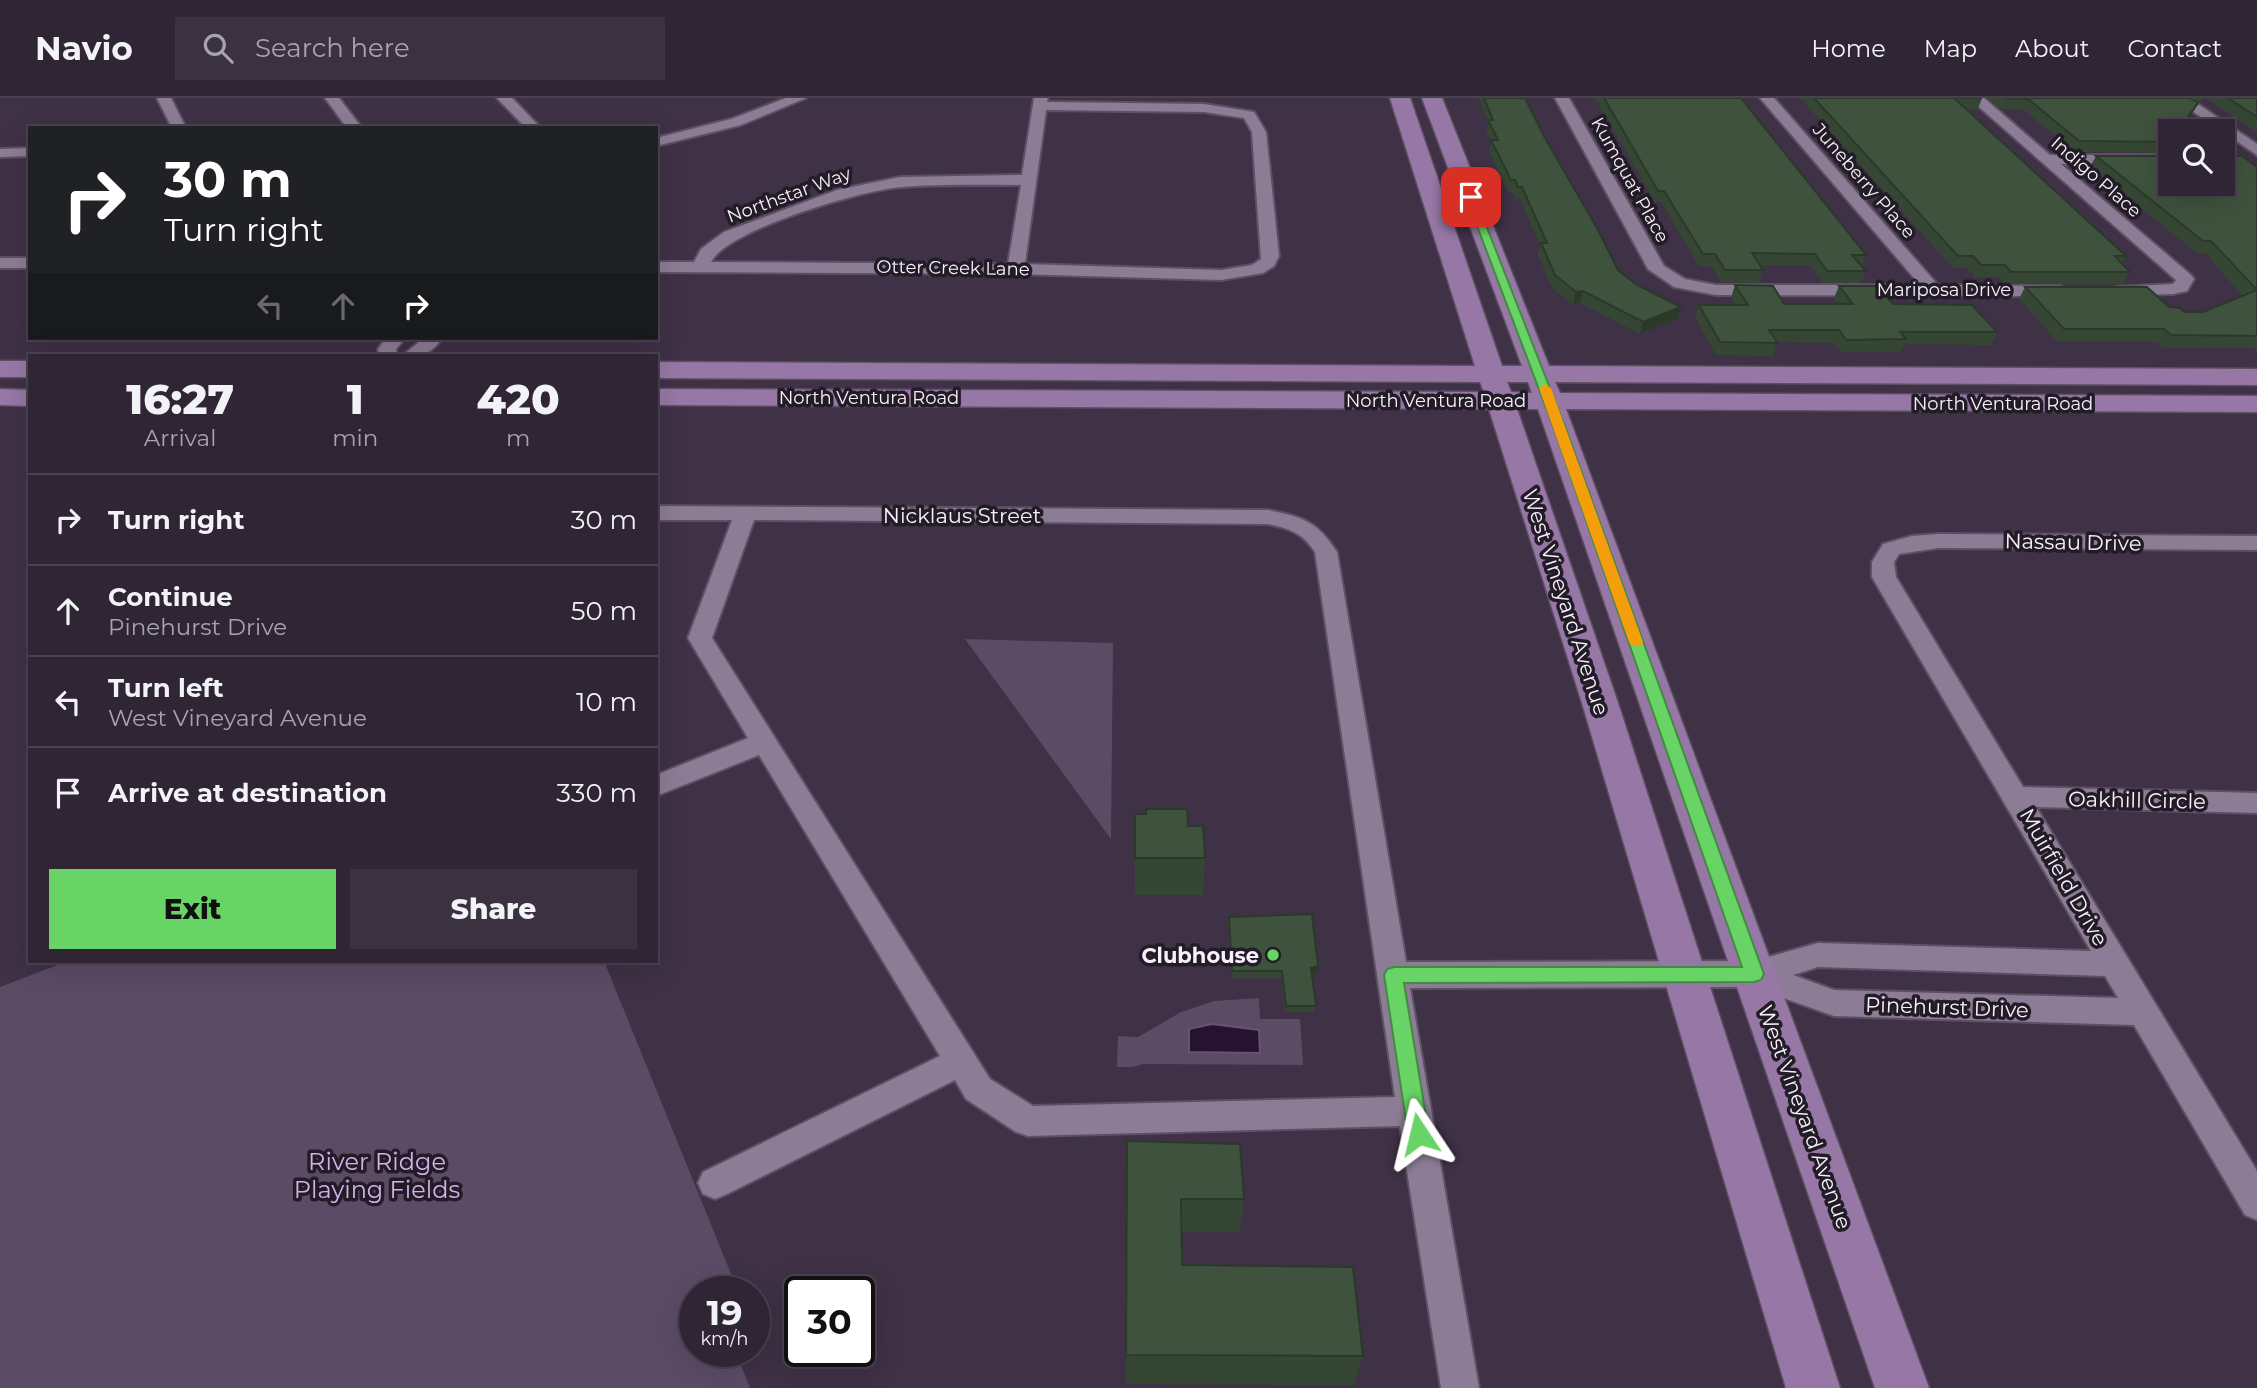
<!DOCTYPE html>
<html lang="en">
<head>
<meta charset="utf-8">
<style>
	body { margin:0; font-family:Montserrat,sans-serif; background:#3b3140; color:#f1f3f6; height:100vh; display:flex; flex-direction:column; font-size:26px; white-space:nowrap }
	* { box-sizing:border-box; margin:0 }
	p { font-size:23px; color:#a7a5ac }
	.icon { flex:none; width:38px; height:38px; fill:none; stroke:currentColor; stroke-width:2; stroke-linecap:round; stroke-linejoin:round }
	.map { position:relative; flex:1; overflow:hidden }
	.side { position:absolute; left:28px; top:256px; width:630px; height:609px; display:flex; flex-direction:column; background:#2f2534; border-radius:0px; box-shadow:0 7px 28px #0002,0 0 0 2px #4a424f }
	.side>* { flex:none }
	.banner { position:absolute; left:28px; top:28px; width:630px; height:214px; border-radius:0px; box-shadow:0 7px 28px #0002,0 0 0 2px #4a424f; background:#202124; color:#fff; overflow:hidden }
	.fabs { position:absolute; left:2158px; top:21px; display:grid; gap:14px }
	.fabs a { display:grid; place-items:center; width:77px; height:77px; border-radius:0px; background:#2f2534; box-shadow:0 7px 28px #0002,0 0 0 2px #4a424f; font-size:35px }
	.speed { position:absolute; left:679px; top:1178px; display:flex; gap:14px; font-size:35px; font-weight:700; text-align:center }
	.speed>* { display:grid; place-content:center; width:91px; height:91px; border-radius:50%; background:#2f2534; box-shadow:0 7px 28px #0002,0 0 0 2px #4a424f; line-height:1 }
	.speed small { font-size:18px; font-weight:400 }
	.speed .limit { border:4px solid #111; border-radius:10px; background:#fff; color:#111 }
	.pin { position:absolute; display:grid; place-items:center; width:60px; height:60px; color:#fff; margin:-30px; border-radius:14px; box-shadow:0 4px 10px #0006 }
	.me { position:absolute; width:77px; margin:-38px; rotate:350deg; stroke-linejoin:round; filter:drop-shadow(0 0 5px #0008) }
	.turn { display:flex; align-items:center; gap:24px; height:147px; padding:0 21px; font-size:32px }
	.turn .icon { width:91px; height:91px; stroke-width:2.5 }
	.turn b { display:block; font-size:49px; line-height:60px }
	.lanes { display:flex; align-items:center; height:66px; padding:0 21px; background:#0003; justify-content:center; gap:35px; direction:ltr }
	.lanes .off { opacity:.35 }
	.eta { display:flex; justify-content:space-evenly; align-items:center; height:119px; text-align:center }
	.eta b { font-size:42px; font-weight:800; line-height:49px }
	.primary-button { display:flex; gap:14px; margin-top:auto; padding:14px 21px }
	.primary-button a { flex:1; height:80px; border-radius:0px; background:#67d465; color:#111; font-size:28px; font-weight:800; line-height:80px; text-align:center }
	.primary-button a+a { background:#3b3140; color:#f1f3f6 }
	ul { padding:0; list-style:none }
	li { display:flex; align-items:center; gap:21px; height:91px; padding:0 21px; border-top:2px solid #4a424f }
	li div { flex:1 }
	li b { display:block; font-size:26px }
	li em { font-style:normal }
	header { display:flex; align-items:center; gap:42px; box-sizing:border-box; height:98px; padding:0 35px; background:#2f2534; border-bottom:2px solid #4a424f }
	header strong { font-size:33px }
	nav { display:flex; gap:38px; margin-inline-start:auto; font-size:24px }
	.search { width:490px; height:63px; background:#3b3140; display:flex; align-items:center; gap:18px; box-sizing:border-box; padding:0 24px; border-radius:0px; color:#a7a5ac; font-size:26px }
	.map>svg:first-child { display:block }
	.green { fill:#5c4b65 }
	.water { fill:#271231; stroke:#66556e; stroke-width:2 }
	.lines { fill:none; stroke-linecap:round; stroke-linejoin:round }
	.minor-casing { stroke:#5d5063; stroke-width:4 }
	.secondary-casing { stroke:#5d5063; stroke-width:3 }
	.minor { fill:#8c7c95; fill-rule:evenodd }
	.secondary { fill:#9677a5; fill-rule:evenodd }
	.wall { fill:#354734 }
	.shaded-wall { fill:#2b392b }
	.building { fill:#3e523d; stroke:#2b392b; stroke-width:2 }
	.route { fill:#67d465; stroke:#438a42; stroke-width:2 }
	.slow { fill:#f59e0b }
	.poi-dot { fill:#67d465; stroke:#221c26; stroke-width:2.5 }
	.labels { text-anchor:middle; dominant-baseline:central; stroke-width:7; stroke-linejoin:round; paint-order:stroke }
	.far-street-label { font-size:18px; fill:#f9f0fe; stroke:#221c26 }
	.street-label { font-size:21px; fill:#f9f0fe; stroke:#221c26 }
	.poi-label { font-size:21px; font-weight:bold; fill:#f9f0fe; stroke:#221c26; text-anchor:end }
	.near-park-label { font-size:24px; fill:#d7aeeb; stroke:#221c26 }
</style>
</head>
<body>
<header>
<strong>Navio</strong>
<div class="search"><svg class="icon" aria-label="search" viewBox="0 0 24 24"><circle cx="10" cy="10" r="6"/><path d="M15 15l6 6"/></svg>Search here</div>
<nav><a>Home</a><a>Map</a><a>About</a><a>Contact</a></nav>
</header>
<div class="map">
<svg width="2257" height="1290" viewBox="0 0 2257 1290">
	<rect width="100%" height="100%" fill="#3f3146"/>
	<path class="green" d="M965 541 1113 545 1111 741Z
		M68 863H604L738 1193 695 1194V1253H754L739 1262 750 1290H0V889Z
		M1259 900 1260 921H1300L1303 967 1143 966 1133 969H1117L1118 938 1138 939 1181 914 1214 903Z"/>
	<path class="water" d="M1212 926 1259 932 1260 955 1189 954V931Z"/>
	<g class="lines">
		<defs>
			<path id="minor" d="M157 0H171L186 30H172Z
				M325 0H339L362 30H347Z
				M497 0H512L541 30H526Z
				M786 0H806L741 27 656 48V40L731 21Z
				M1034 0H1048L1047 4 1204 6 1254 14 1266 34 1279 158 1274 168 1263 175 1221 182 1016 176 656 174V164H694L701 151 724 134 837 92 900 79 1022 77ZM1046 12 1204 14 1244 20 1252 34 1261 161 1252 167 1221 172 1025 166ZM1021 87 1008 166 711 164C726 132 865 91 902 89 941 86 981 87 1021 87Z
				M1555 0H1569L1664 168 1685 181 1716 187H1920L1760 0H1774L1938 187 2060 188 2069 193 2060 198 1716 197 1674 189 1648 171Z
				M1969 0H1984L2050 57H2170V67L2061 66 2191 177 2194 181 2187 193 2173 196 2110 198 2107 194 2116 189 2173 186 2176 182Z
				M2173 0H2189L2257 46V57Z
				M30 50V58L0 59V51Z
				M0 160H30V170H0Z
				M386 240H405L396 251 397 257H379L378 251Z
				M424 240H442C431 257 422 257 403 257Z
				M656 408 1268 412C1303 419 1317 423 1337 454L1406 864 1754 863 1818 845 2091 853 1872 479V464L1883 446 1912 438 1938 436 2257 438V452L1938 450 1899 456 1894 464 1896 479 2023 689 2257 695V715L2036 709 2257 1073V1122L2245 1117 2134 927 1834 918 1753 889 1410 890 1479 1290H1441L1400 1028 1028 1038 1016 1034 966 1001 955 982 727 1096 715 1101 703 1096 698 1085 703 1074 940 958 759 657 656 698V677L748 640 688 540 732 422H656ZM754 422 1268 426C1289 430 1303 435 1315 454L1395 999 1033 1008 990 981 712 540ZM1818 869 2105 878 2118 900 1834 892 1793 877Z"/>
			<path id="secondary" d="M1390 0H1410L1502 268H1522L1422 0H1442L1549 268 2257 271V287L1555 284 1560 295 2257 298V314L1566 311 1929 1290H1875L1538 311H1517L1618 605 1840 1290H1786L1582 605 1489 311 656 307V291L1484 294 1480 284 656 280V264L1475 268ZM1507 284H1528L1532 295 1511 294Z
				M0 263H30V279H0Z
				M0 291 30 292V308L0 307Z"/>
		</defs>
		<use href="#minor" class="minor-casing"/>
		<use href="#secondary" class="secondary-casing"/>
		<use href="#minor" class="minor"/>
		<use href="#secondary" class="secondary"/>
	</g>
	<path class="wall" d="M1478 0H1525L1545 40 1618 172 1637 187 1681 209 1677 221 1640 236 1580 205 1573 206 1552 190 1538 157 1540 147 1520 101H1516L1512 94H1508L1489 53 1491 43 1486 33 1488 24Z
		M1595 0H1741L1866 157 1862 168 1866 173 1861 185H1823L1810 168 1760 167 1763 172 1759 185 1721 184 1711 168H1699L1661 104H1655Z
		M1800 0H1982L1978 11H1966L2126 158 2122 166 2130 174 2123 186H2005L1999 179H1975L1967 170H1953Z
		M1987 0H2190L2198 5 2192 16 2170 33V55L2074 54 2023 11H2001Z
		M2193 0H2203L2200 4Z
		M2205 0H2257V34Z
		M2096 58H2226L2257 69V252L2253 250H2163L2157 244 2057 243 2019 201 2025 189 2169 209 2184 214H2203L2243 198 2205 155H2197L2090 69Z
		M1735 187 1784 206H1838L1834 200 1839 188 1893 206 1997 234 1991 247 1904 246 1900 254H1841L1834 245 1777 244 1773 258 1716 257 1695 219 1699 207H1735L1731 200Z
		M1135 716H1146L1188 728 1205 760 1203 797H1135Z
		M1229 819 1318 868 1317 875 1312 876 1316 908 1314 914H1285L1281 880H1232L1228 826Z
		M1127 1043 1244 1101 1239 1134H1182V1167L1363 1258 1354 1287 1126 1286Z"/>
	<path class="shaded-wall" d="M1583 193 1580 205 1573 206 1576 194Z
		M1681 209 1677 221 1640 236 1643 224Z
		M1318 868 1317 875 1310 877 1311 870Z"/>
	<path class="building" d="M1484 0H1525L1545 40 1597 130 1618 172 1637 187 1681 209 1643 224 1583 193 1576 194 1555 177 1541 145H1547L1522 89H1518L1515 82H1511L1491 42H1498L1488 22H1493Z
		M1604 0H1741L1866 157H1852L1866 173H1827L1815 156 1752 155 1763 172H1725L1715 156H1703L1664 93H1658Z
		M1814 0H1982H1954L2126 158H2115L2130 174H2011L2005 167H1981L1973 158H1958Z
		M2005 0H2190L2198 5 2188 19 2207 33H2170V44L2079 43 2028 1Z
		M2228 0H2257V19Z
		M2222 44 2226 47V58H2242L2257 69V192L2211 143H2203L2096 58H2170V86H2222Z
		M1735 187 1773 188 1784 206H1853L1839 188H1878L1893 206 1972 207 1997 234H1900L1906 241 1846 242 1839 232H1769L1778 245 1720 244 1699 207H1748Z
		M2025 189H2147L2169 209 2180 210 2184 214H2203L2257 192V238L2171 237 2164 231H2064Z
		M1146 711H1187L1188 728H1203L1205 760H1135V716H1146Z
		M1312 816 1318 868 1311 870 1316 908H1286L1282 873H1232L1229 819Z
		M1127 1043 1240 1046 1244 1101H1181L1182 1167 1353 1169 1363 1258 1126 1257Z"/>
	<path class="route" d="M1471 96 1475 99 1566 331 1764 876 1761 882 1754 884 1404 885 1429 1036 1426 1043 1419 1045 1411 1043 1408 1036 1384 877 1387 871 1394 869H1742L1554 331 1466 99Z"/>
	<path class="slow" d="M1545 286 1551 290 1643 544 1641 547H1631L1629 544 1539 290Z"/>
	<circle class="poi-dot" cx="1273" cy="857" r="7"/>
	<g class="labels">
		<g class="far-street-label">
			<text transform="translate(2096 79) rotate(41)">Indigo Place</text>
			<text transform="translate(1630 82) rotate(61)">Kumquat Place</text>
			<text transform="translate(1864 83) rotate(49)">Juneberry Place</text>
			<text transform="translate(789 97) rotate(-20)">Northstar Way</text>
			<text transform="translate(953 170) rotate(1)">Otter Creek Lane</text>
			<text x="1944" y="192">Mariposa Drive</text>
			<text x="869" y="300">North Ventura Road</text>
			<text x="1436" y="303">North Ventura Road</text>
			<text x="2003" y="306">North Ventura Road</text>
		</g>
		<g class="street-label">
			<text x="962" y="417">Nicklaus Street</text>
			<text transform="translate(2073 444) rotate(1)">Nassau Drive</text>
			<text transform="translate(1566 504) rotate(72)">West Vineyard Avenue</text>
			<text transform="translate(2137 702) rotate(1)">Oakhill Circle</text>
			<text transform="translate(2064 779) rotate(60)">Muirfield Drive</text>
			<text transform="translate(1947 909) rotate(2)">Pinehurst Drive</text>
			<text transform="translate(1805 1019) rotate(70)">West Vineyard Avenue</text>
		</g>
		<g class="poi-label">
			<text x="1259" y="857">Clubhouse</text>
		</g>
		<g class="near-park-label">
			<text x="377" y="1063">River Ridge<tspan x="377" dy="28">Playing Fields</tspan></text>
		</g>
	</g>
</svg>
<div class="fabs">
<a><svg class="icon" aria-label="search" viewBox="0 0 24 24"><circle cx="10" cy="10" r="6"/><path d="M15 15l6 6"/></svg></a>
</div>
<div class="speed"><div>19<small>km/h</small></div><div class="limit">30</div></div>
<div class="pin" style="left:1471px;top:99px;background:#d93025"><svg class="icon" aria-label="arrive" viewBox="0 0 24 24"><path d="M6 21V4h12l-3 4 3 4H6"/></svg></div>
<svg class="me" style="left:1419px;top:1036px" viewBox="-20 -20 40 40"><path d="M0-17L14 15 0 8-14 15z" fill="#67d465" stroke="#fff" stroke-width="4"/></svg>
<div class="banner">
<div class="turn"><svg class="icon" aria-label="right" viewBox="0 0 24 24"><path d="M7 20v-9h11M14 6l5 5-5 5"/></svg><div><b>30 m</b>Turn right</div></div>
<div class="lanes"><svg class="icon off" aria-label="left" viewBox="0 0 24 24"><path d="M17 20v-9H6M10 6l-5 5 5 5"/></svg><svg class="icon off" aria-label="ahead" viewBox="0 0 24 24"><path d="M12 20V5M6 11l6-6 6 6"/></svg><svg class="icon" aria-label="right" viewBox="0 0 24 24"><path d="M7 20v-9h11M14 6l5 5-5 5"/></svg></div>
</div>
<section class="side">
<div class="eta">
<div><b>16:27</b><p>Arrival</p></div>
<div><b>1</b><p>min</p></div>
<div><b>420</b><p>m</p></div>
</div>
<ul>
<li><svg class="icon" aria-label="right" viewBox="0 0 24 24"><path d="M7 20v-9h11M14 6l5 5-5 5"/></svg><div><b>Turn right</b></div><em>30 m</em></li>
<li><svg class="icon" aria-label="ahead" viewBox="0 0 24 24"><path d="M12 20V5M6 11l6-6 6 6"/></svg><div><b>Continue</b><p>Pinehurst Drive</p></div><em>50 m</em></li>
<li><svg class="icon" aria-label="left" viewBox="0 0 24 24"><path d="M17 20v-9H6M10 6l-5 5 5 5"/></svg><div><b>Turn left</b><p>West Vineyard Avenue</p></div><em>10 m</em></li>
<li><svg class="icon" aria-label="arrive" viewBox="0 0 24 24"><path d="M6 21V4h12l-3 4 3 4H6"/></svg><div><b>Arrive at destination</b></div><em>330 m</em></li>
</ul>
<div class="primary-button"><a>Exit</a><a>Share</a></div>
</section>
</div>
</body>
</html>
